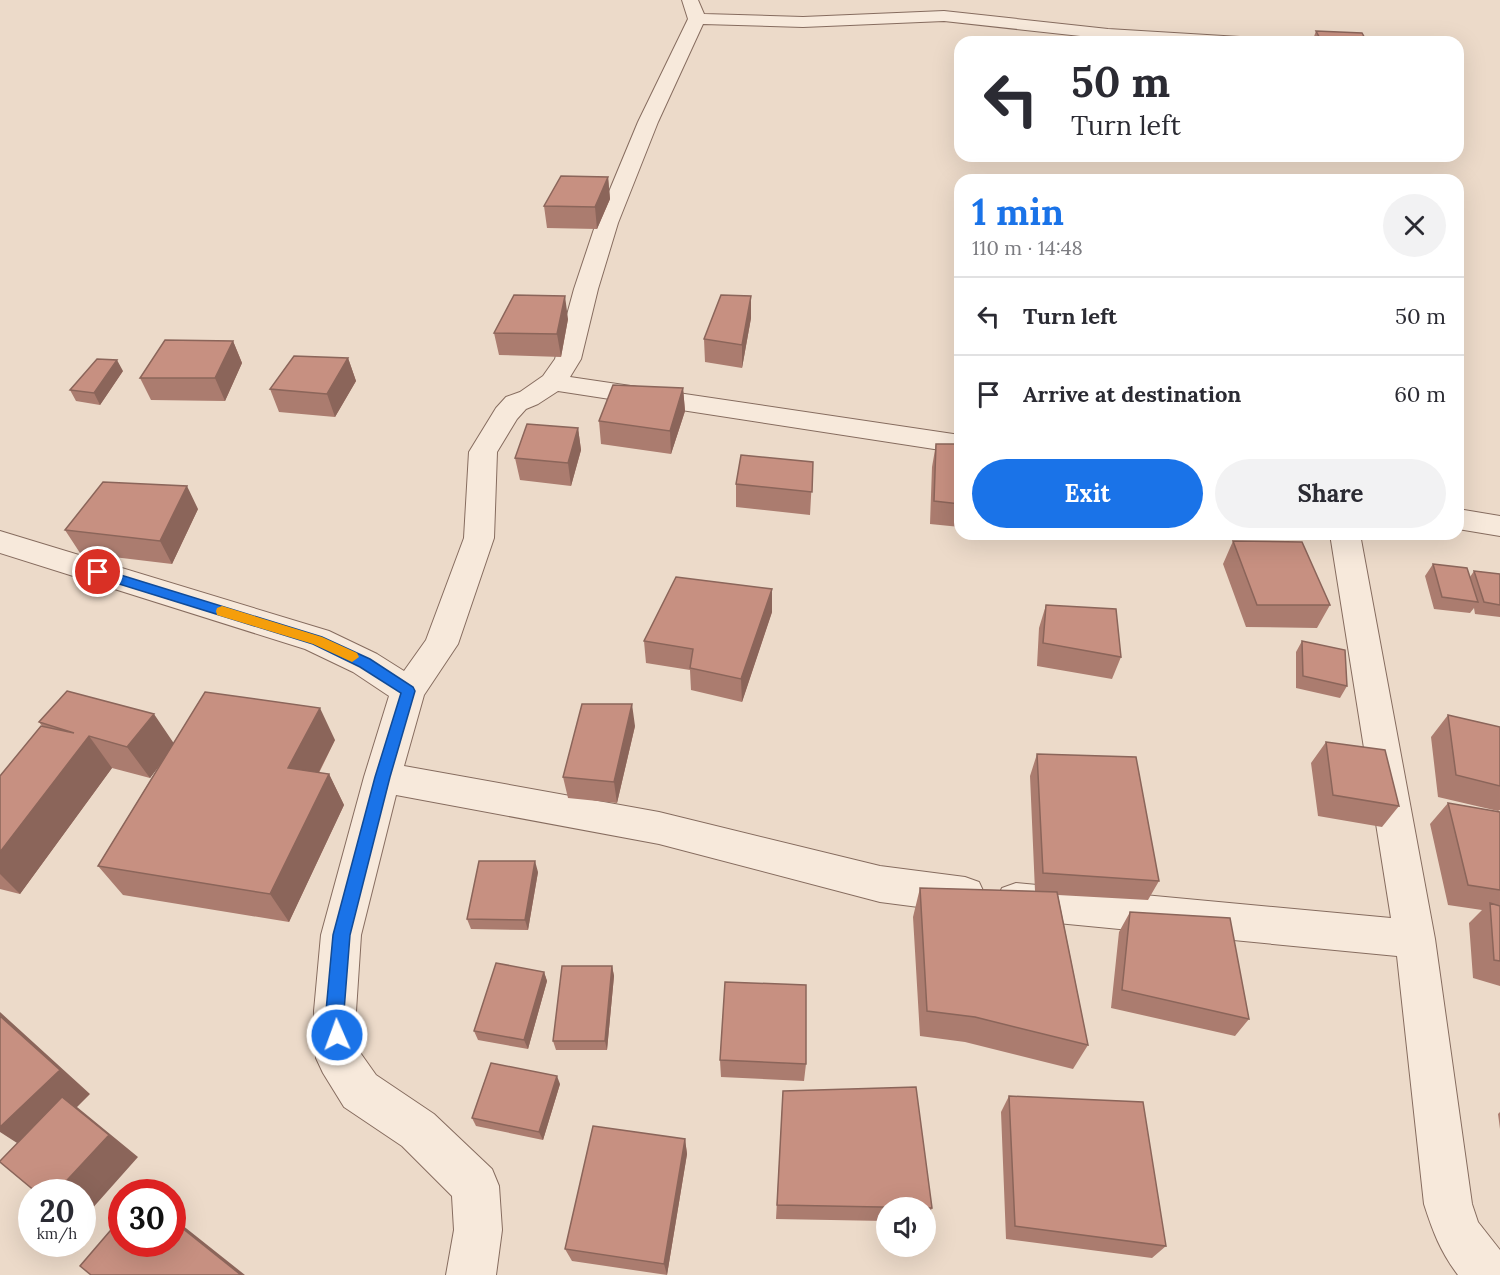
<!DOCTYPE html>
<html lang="en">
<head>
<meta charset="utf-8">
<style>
	body { margin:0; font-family:Lora,serif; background:#f2f2f3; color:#2b2b33; height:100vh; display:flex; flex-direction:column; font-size:22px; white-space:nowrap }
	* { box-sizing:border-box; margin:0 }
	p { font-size:20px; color:#7c7c81 }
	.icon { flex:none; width:33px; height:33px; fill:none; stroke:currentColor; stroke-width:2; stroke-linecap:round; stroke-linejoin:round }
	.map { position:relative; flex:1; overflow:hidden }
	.sheet { position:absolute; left:954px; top:174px; width:510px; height:366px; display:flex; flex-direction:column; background:#fff; border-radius:18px; box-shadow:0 6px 24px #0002 }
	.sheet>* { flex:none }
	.guide { position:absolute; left:954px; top:36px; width:510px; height:126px; border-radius:18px; box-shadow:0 6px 24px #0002; background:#fff; color:#2b2b33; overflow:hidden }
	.controls { position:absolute; left:876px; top:1197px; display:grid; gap:12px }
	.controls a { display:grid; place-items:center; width:60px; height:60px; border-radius:50%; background:#fff; box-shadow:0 6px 24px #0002; font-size:30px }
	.speed { position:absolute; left:18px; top:1179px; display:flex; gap:12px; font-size:30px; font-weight:700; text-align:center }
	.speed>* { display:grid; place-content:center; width:78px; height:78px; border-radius:50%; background:#fff; box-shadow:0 6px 24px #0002; line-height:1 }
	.speed small { font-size:15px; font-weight:400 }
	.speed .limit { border:9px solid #d22; background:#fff; color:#111 }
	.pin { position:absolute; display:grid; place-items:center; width:51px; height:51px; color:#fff; margin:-26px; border:3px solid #fff; border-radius:50%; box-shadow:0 2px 6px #0007 }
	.me { position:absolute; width:66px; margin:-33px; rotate:358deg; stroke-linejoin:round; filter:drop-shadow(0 0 4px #0008) }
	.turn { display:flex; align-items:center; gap:21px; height:126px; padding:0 18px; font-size:27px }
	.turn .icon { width:78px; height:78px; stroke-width:2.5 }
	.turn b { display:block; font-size:42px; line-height:51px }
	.round { display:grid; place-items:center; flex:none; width:63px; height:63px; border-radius:32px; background:#f2f2f3 }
	.headline { display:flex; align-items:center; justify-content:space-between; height:102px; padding:0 18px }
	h1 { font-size:36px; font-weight:700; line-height:45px; color:#1a73e8 }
	.primary-button { display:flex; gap:12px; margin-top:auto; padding:12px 18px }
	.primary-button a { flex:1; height:69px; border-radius:36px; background:#1a73e8; color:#fff; font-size:24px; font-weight:700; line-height:69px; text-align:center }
	.primary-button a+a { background:#f2f2f3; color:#2b2b33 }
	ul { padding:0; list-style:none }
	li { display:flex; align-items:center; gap:18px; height:78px; padding:0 18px; border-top:2px solid #e1e1e2 }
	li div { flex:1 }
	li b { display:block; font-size:22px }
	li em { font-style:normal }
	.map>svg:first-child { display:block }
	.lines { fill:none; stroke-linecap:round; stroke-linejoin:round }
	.minor-casing { stroke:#866c5f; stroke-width:2 }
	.minor { fill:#f7e9db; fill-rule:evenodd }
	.wall { fill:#ab7c6f }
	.shaded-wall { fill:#8b655a }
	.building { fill:#c79081; stroke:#8b655a; stroke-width:1.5 }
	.route { fill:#1a73e8; stroke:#114b97; stroke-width:1.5 }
	.slow { fill:#f59e0b }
</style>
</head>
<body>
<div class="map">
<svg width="1500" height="1275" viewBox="0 0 1500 1275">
	<rect width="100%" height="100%" fill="#ecdac9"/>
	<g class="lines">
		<defs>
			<path id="minor" d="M682 0H698L704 14 803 17 944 11 1108 29 1240 37 1246 38 1249 42H1153L1108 39 944 21 803 27 703 24 658 122 618 223 598 289 581 359 570 377 960 435V453L558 391 538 404 526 409 517 419 497 452 494 538 458 644 424 695 404 766 659 812 880 866 965 877 979 882 985 895 979 908 965 913 880 902 659 844 396 795 361 935 356 1011 359 1051 376 1075 434 1114 492 1169 499 1186 502 1230 496 1275H446L454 1230 452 1196 402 1146 344 1107 323 1073 316 1058 314 1011 321 935 364 777 389 696 353 672 305 649 0 553V531L329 631 377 654 404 671 426 640 464 538 469 452 496 408 506 397 520 392 543 376 555 359 574 289 596 223 638 122 688 19Z
				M1458 509 1500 516V536L1458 529Z
				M1330 534H1360L1435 939 1472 1204 1478 1222 1500 1250V1275H1458C1440 1251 1433 1232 1424 1204L1397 956 1016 919 1002 914 996 901 1002 888 1016 883 1391 918Z"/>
		</defs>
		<use href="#minor" class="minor-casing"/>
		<use href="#minor" class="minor"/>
	</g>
	<path class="wall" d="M1316 31 1366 41 1396 42H1312Z
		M608 177 610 199 597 229 547 228 544 206Z
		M751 318 742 368 705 362 704 339Z
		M568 319 561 357 499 355 494 333Z
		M233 341 242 363 225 401 151 400 140 378Z
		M348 358 356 381 335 417 279 412 270 389Z
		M123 371 100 405 76 401 70 390Z
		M683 388 685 411 671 454 601 444 599 421Z
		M578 428 581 450 571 486 520 480 515 458Z
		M936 444H960V527L930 524 932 467Z
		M813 462 810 515 736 507V484Z
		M198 509 172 564 80 553 65 530Z
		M1233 541 1330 605 1317 628 1246 627 1223 564Z
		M1433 564 1470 577 1474 571 1500 574V617L1475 614 1474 608 1470 613 1434 609 1425 576Z
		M772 589V612L742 702 691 690 690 670 646 663 644 641Z
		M1046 605 1121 657 1112 679 1037 666 1039 628Z
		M1302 641 1347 686 1340 698 1296 688V652Z
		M1448 715 1500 727V810L1498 811 1438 797 1431 737Z
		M39 722 173 744 335 740 319 773 329 774 344 805 289 922 123 895 98 866 161 763 150 778 112 768 20 894 0 889V776L42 726Z
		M635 726 617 803 568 798 563 777Z
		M1326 742 1399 806 1382 827 1318 816 1311 763Z
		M1037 754 1159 881 1148 900 1058 895 1088 1045 1073 1069 965 1042 920 1036 913 917 920 888 1035 891 1030 776Z
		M1448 803 1500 812V986L1473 978 1469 923 1482 910 1448 905 1430 824Z
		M538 872 528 930 471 929 467 919Z
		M1130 912 1249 1019 1235 1036 1111 1008 1119 932Z
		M612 966 614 976 607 1050H556L553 1041Z
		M544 972 547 981 528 1049 478 1040 474 1031Z
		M720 1060 806 1064 804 1081 721 1077Z
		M560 1084 543 1140 476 1126 472 1118Z
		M783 1091 932 1208 926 1221V1208H886V1221L776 1219Z
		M1009 1096 1166 1246 1152 1258 1006 1239 1001 1112Z
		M1500 1112V1129L1498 1114Z
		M685 1139 687 1154 667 1275 572 1261 565 1249Z"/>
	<path class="shaded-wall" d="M608 177 610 199 597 229 595 207Z
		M565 296 568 319 561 357 557 334Z
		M751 296V318L742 368V345Z
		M233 341 242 363 225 401 215 378Z
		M348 358 356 381 335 417 327 394Z
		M117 360 123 371 100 405 94 393Z
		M683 388 685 411 671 454 670 431Z
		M578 428 581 450 571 486 568 463Z
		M187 486 198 509 172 564 160 541Z
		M772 589V612L742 702 741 679Z
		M632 704 635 726 617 803 614 782Z
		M320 708 335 740 305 799 288 768Z
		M154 714 175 745 150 778 127 747Z
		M89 736 112 768 20 894 0 874V852Z
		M329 774 344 805 289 922 270 894Z
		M535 861 538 872 528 930 525 920Z
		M612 966 614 976 607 1050 605 1041Z
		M544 972 547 981 528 1049 524 1040Z
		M0 1012 90 1094 77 1107 138 1157 82 1220V1192H56L31 1152 0 1132Z
		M557 1076 560 1084 543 1140 539 1132Z
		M685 1139 687 1154 667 1275 664 1264Z
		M172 1217 245 1275H241L172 1220Z"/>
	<path class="building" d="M1316 31 1362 33 1367 42H1322Z
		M1366 41H1395L1396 42H1367Z
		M561 176 608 177 595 207 544 206Z
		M514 295 565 296 557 334 494 333Z
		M721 295 751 296 742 345 704 339Z
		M165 340 233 341 215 378H140Z
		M294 356 348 358 327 394 270 389Z
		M97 359 117 360 94 393 70 390Z
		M613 385 683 388 670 431 599 421Z
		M527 424 578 428 568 463 515 458Z
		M936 444H960V504L934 501Z
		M741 455 813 462 812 492 736 484Z
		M103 482 187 486 160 541 65 530Z
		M1233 541 1302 542 1330 605H1257Z
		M1433 564 1467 568 1478 602 1442 597Z
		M1474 571 1500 574V605L1484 602Z
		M676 577 772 589 741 679 690 668 693 649 644 641Z
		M1046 605 1116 609 1121 657 1043 643Z
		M1302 641 1345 650 1347 686 1303 676Z
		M67 691 154 714 127 747 89 736 0 852V776L41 726 74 733 39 722Z
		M205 692 320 708 288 768 329 774 270 894 98 866Z
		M582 704H632L614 782 563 777Z
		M1448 715 1500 727V786L1456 775Z
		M1326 742 1385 750 1399 806 1333 795Z
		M1037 754 1136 757 1159 881 1043 873Z
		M1448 803 1500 812V890L1468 885Z
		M479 861H535L525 920 467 919Z
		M920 888 1057 892 1088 1045 975 1017 927 1011Z
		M1490 903 1500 906V961L1494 960Z
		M1130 912 1230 918 1249 1019 1122 990Z
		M496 963 544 972 524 1040 474 1031Z
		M562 966H612L605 1041H553Z
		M725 982 806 985V1064L720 1060Z
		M0 1016 60 1070 0 1127Z
		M491 1063 557 1076 539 1132 472 1118Z
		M916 1087 932 1208 777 1205 783 1091Z
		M1009 1096 1143 1102 1166 1246 1015 1226Z
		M62 1097 109 1135 56 1192H36L0 1162V1161Z
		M593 1126 685 1139 664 1264 565 1249Z
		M122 1217V1244H172V1220L241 1275H91L80 1266Z"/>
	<path class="route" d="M98 568 322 637 370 659 413 687 415 691 390 777 350 935 344 1011 346 1035 343 1041 337 1044 330 1041 326 1011 333 935 375 777 401 693 360 667 313 644 93 576 91 572 93 569Z"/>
	<path class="slow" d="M222 606 322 637 357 653 359 657 352 662 313 644 217 615 216 611 217 608Z"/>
</svg>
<div class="controls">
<a><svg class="icon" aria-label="sound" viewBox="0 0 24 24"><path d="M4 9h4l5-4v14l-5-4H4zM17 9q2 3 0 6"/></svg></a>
</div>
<div class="speed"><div>20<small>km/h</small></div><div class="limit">30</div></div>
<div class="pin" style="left:98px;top:572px;background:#d93025"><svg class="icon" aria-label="arrive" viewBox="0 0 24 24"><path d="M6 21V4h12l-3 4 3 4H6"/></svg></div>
<svg class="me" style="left:337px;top:1035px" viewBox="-20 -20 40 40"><circle r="17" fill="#1a73e8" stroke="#fff" stroke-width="3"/><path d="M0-11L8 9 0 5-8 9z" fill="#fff"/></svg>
<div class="guide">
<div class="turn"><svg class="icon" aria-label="left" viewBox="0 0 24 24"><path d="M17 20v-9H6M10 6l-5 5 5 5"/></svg><div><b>50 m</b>Turn left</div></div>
</div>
<section class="sheet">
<div class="headline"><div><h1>1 min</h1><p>110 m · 14:48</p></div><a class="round"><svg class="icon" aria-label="close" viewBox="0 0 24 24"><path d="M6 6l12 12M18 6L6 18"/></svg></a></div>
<ul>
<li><svg class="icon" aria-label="left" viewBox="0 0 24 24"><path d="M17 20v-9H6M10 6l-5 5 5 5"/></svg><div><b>Turn left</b></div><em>50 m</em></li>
<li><svg class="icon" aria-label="arrive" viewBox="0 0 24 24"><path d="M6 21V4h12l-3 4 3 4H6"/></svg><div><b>Arrive at destination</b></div><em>60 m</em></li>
</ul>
<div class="primary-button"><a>Exit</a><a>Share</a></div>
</section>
</div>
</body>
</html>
